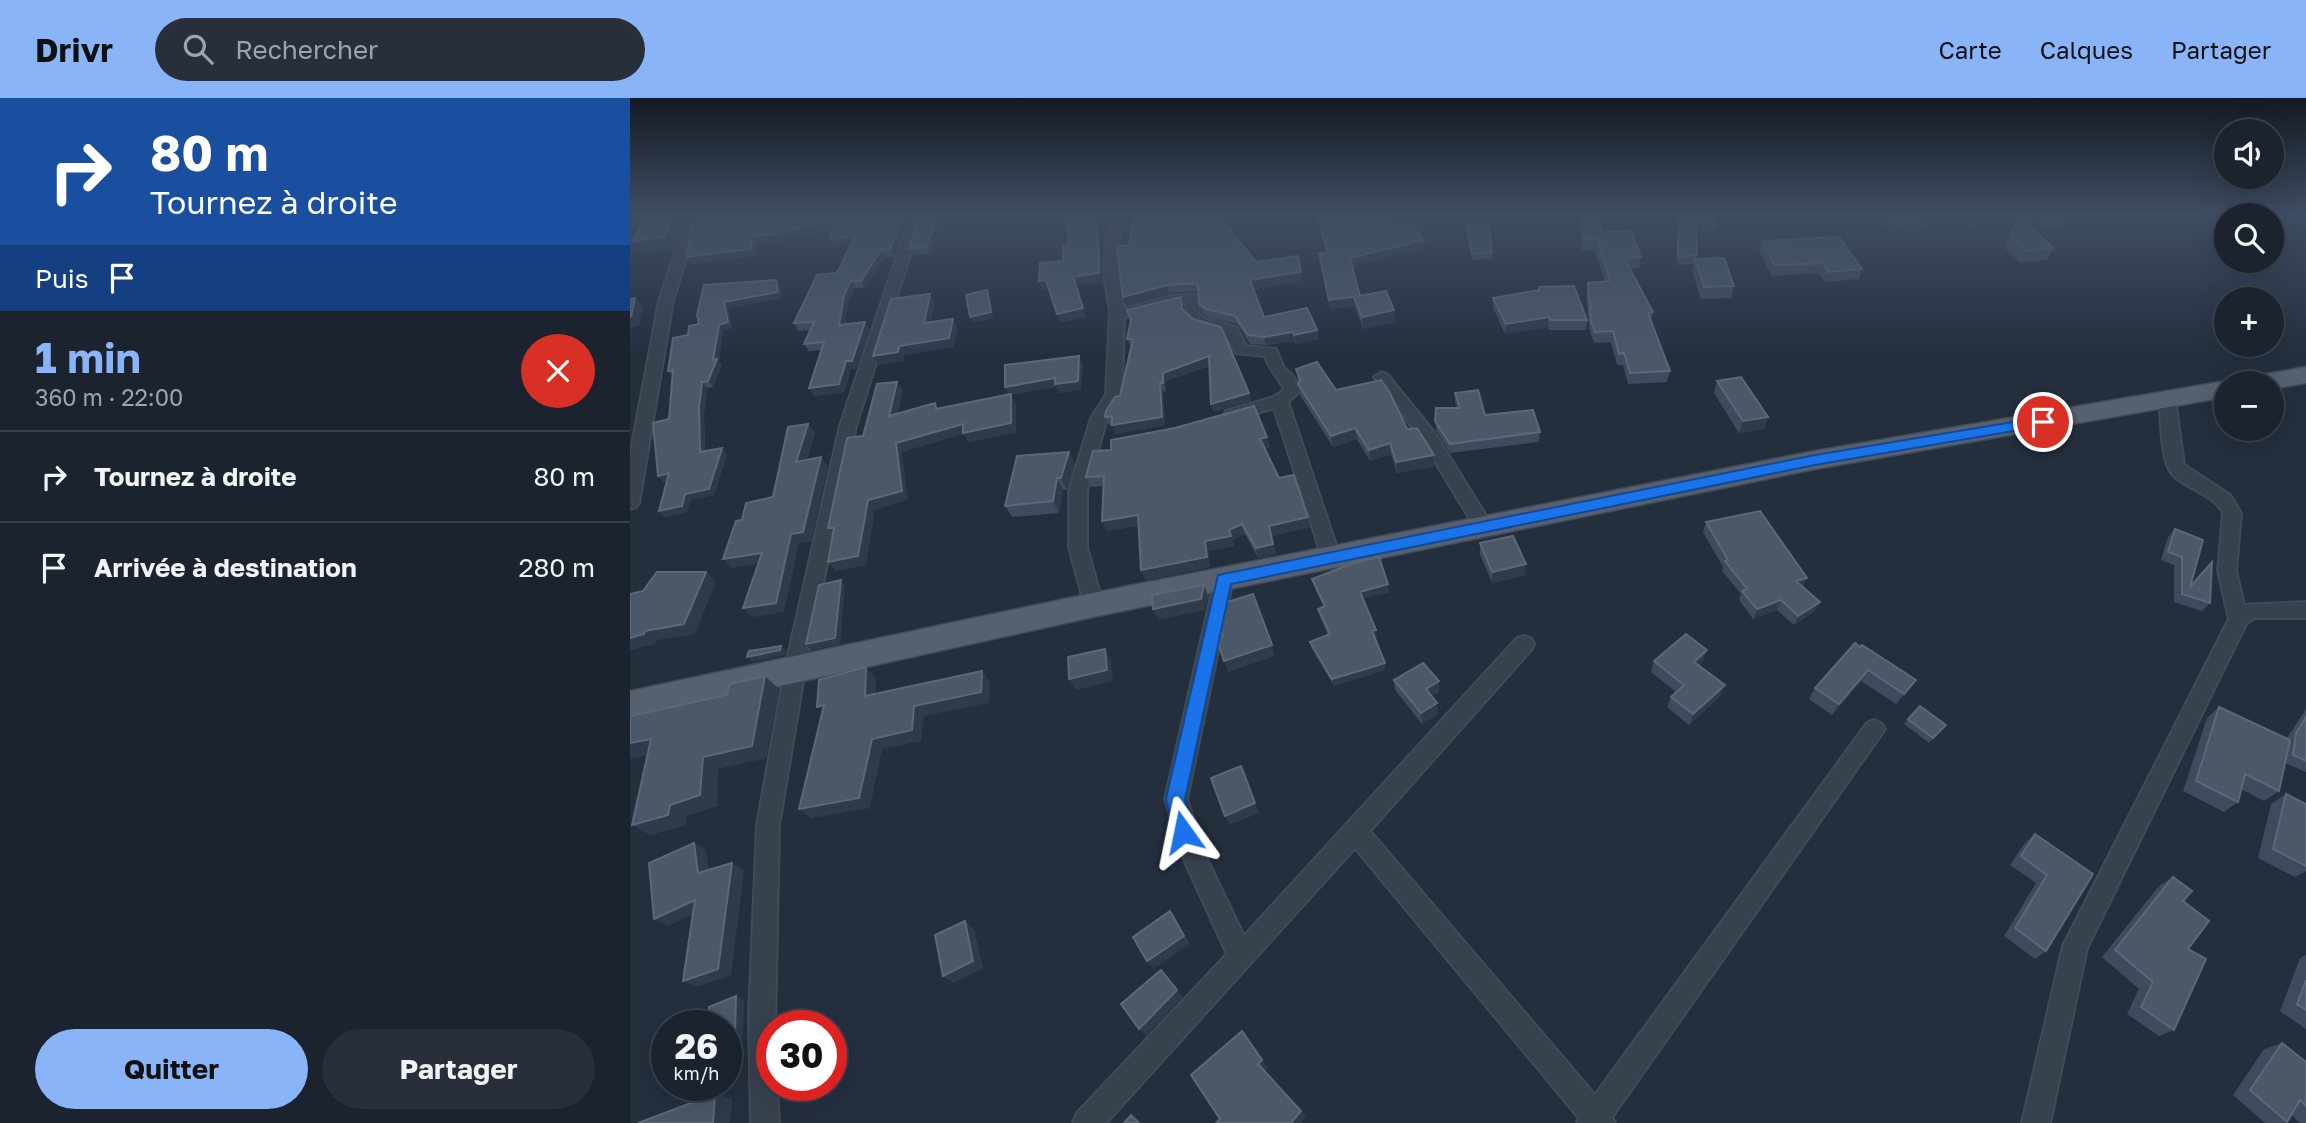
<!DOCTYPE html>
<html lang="fr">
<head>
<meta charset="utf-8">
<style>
	body { margin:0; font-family:"Golos Text",sans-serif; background:#282f3a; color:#f1f3f6; height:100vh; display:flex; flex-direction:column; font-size:26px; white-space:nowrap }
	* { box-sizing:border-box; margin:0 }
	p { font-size:23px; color:#a0a4aa }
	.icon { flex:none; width:38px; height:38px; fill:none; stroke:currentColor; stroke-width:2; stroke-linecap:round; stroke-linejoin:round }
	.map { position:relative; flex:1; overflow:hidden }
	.side { display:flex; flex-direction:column; background:#1b232e; width:630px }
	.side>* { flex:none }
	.top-card { background:#1a4fa0; color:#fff; overflow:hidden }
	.buttons { position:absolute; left:1584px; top:21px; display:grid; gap:14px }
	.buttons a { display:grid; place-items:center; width:70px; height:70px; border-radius:50%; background:#1b232e; box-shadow:0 7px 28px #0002,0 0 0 2px #39404a; font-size:35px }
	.speed { position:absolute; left:21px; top:912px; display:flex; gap:14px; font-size:35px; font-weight:700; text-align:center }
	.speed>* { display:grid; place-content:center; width:91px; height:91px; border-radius:50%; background:#1b232e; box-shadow:0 7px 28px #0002,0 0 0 2px #39404a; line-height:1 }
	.speed small { font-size:18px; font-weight:400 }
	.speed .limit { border:10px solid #d22; background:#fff; color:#111 }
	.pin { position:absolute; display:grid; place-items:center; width:60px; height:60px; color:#fff; margin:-30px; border:4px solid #fff; border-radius:50%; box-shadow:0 2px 7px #0007 }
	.me { position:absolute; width:77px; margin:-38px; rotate:348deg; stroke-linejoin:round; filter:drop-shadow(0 0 5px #0008) }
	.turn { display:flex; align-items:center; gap:24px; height:147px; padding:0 35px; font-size:32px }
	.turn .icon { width:91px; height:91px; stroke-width:2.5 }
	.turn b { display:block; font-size:49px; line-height:60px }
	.then { display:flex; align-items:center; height:66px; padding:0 35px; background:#0003; gap:14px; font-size:26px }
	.round { display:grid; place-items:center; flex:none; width:74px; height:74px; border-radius:37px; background:#282f3a }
	.summary { display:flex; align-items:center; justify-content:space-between; height:119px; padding:0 35px }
	h1 { font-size:42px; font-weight:700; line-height:52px; color:#8ab4f8 }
	.button { display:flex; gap:14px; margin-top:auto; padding:14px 35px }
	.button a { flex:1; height:80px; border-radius:42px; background:#8ab4f8; color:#111; font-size:28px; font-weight:700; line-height:80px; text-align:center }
	.button a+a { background:#282f3a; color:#f1f3f6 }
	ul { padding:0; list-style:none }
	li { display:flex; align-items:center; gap:21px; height:91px; padding:0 35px; border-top:2px solid #39404a }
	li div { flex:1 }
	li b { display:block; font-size:26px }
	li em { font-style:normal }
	header { display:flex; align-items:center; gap:42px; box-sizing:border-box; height:98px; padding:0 35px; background:#8ab4f8; color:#111 }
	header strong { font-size:33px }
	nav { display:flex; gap:38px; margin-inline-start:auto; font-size:24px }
	.search { width:490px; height:63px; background:#282f3a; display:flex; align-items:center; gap:18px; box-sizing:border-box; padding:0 24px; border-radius:38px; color:#a0a4aa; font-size:26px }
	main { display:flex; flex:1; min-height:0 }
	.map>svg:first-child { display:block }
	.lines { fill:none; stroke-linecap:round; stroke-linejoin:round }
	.street-casing { stroke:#414a57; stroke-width:4 }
	.primary-casing { stroke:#414a57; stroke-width:3 }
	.street { fill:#38414e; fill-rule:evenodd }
	.primary { fill:#56606e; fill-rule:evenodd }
	.wall { fill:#3f4b5c }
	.shaded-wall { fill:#2f3b4b }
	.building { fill:#4b5868; stroke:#5c6777; stroke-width:2 }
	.route { fill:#1a73e8; stroke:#114b97; stroke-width:2 }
</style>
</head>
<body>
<header>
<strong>Drivr</strong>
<div class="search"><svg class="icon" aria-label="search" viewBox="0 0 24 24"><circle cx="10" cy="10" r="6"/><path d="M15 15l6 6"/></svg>Rechercher</div>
<nav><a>Carte</a><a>Calques</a><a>Partager</a></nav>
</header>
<main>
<section class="side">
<div class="top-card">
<div class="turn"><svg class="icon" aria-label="right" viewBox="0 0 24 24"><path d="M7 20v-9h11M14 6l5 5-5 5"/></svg><div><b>80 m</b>Tournez à droite</div></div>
<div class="then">Puis<svg class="icon" aria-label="arrive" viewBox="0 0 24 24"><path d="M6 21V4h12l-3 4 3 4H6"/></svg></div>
</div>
<div class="summary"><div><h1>1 min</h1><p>360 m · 22:00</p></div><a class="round" style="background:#d93025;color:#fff"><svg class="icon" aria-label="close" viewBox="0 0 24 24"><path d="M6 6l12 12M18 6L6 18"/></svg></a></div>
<ul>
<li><svg class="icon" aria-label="right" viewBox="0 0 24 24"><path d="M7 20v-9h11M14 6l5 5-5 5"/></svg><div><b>Tournez à droite</b></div><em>80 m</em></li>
<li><svg class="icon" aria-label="arrive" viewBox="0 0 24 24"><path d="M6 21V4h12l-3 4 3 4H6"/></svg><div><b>Arrivée à destination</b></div><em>280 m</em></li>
</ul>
<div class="button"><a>Quitter</a><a>Partager</a></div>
</section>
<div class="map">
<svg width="1676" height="1025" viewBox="0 0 1676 1025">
	<rect width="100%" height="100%" fill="#242f3e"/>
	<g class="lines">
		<defs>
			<path id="street" d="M58 116H70L43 203 9 405 6 409 0 411V358L29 203Z
				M281 116H293L226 328 175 571 149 727 145 928H142V987H147L149 1025H121L119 918 127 727 155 571 210 328Z
				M490 121 496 125C481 149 489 184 494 211L540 198 568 196 569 216 577 222 606 229 616 248 646 251 654 270 663 278 670 293 658 304 710 459 707 464H695L692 459 644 310 602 322 594 317 596 313 644 299 654 292C649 279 640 274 635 258L606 255 595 235 567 228 557 220 556 204 494 220 492 297 477 320 457 393V449L473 507 470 512 463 515 456 512 439 449V393L461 320 476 297 480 213 474 177 476 136 485 122Z
				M752 274 757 276 804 334 860 424 863 429 860 434H848L791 341 744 279Z
				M1537 297 1545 302 1554 367 1600 397 1611 415 1606 473 1614 507 1676 504V520H1624L1616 526 1457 850 1420 1025H1392L1433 848 1599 521 1588 473 1593 415C1583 393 1546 390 1538 369 1531 352 1531 321 1529 302Z
				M594 474 601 476 603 481 557 701 577 761 614 838 887 540 894 538 901 540 904 546 901 552 740 733 965 997 1237 625 1244 622 1251 625 1255 631 982 1019 985 1025H947L949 1020 725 750 476 1025H443L447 1015 597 856 554 762 535 701 585 481 587 476Z"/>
			<path id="primary" d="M1676 269V285L1642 291V285H1615L1619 279Z
				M1596 283 1605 285H1596V299L1185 371 463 519 0 621V593L463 495 1185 353Z"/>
		</defs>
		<use href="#street" class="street-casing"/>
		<use href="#primary" class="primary-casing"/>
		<use href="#street" class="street"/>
		<use href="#primary" class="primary"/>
	</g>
	<path class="wall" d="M279 116 264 159H255L235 190H225L218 204 215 226 235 224 240 232 227 270 221 271 214 294 184 298 191 252 179 253 174 246 180 232 169 233 164 225 207 175 221 146 204 148 203 130 157 142 127 146 125 158 61 166 56 159 59 143 58 141Z
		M290 116H316L300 156 283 157 279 150Z
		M498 116H618L619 123 597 127 626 164 668 158 672 183 624 191 634 219 687 232 688 241 665 246 664 243 636 247 620 246 607 226 578 220 572 215 568 193 539 195 496 208 493 199 503 124Z
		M685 116H761V126L794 150 722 168 730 198 764 212 765 224 733 231 725 208 700 211 689 155 696 154Z
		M949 116H969L971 134 1011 159 1009 170H1000L1023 214 1021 224 1040 273 1037 284 998 286 993 267H987L981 244 964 245 960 234 956 196 958 185 975 184 965 152 952 153Z
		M1047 116H1082L1086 127 1084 135 1066 132V161L1104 188 1101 200 1071 201 1062 173 1064 166 1047 167Z
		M1153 116H1189L1187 121 1156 120Z
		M1251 116H1366L1364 125 1340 130 1328 121 1327 123 1263 135 1251 125Z
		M1389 116H1448V117L1445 123 1432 121 1427 131 1395 123 1423 150 1417 162 1390 165 1374 149Z
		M836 127 862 155V161L842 162 836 133Z
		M1132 143 1232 171 1229 181 1195 184 1189 175 1142 178 1129 153Z
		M150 188 152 200 98 210 102 230 93 232 89 263 92 267 83 289 77 290 74 315 75 353 97 356 84 397 60 402 57 414 35 419 29 413 37 383 33 384 43 278 38 273 58 237 69 226 67 217Z
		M551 199 554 213 619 295 621 303 583 314 580 268 536 283V293L533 294 535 327 485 336 482 327H479L475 319 490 298 501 250 497 241Z
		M863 200 957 222 956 232H919L918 229 875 236 863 210Z
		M666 271 777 331 804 368 767 375 761 356 740 363 727 341 703 349 670 297Z
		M1087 283 1138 319 1134 331 1109 335 1084 295Z
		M825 295 855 317 910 334 909 344 820 355 806 332V310H827L825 304Z
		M640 349 634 351 649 380 678 419 680 429 641 438 646 456 628 460 615 436 603 442 604 448 578 453 580 469 516 482 511 472 508 428 476 433 473 388 461 389 456 379Z
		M445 366 437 392H433L429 415 382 419 375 408Z
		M1076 424 1173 489 1185 513 1164 527 1147 512 1123 521 1109 502 1111 496 1092 473 1093 469 1073 434Z
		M1545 431 1560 488 1580 505 1572 513 1544 504V467L1531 462 1538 439Z
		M850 445 895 477 862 485 850 456Z
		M682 481 759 494 733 500 747 539 745 540 755 565V572L704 588 682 551 680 544 698 537 690 518 688 511 694 509 684 488Z
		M1230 549 1286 582 1266 606 1231 583 1202 617 1179 601 1185 590Z
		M1024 563H1073L1069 567 1090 598 1059 627 1037 609 1041 599 1046 594 1021 574Z
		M764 582 809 583V594L802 598 808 616 792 626 765 592Z
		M1589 609 1657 640 1676 611V674L1655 665 1649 693 1634 703 1611 691 1608 704 1594 714 1553 693 1577 620Z
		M1278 621 1311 632 1299 645 1274 626Z
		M1656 696 1676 706V773L1665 779 1628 760 1641 706Z
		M1405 736 1463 776 1416 853 1405 861 1374 838 1406 785 1380 767 1395 745Z
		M1543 779 1553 803 1558 851 1544 932 1529 938 1497 916 1509 891 1472 859 1529 788Z
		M1676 857V931L1650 913 1670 860Z
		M1652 945 1676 964V1025H1670L1661 1016 1657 1024 1651 1025H1635L1603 997 1634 951Z"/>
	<path class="shaded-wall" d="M43 116H56L44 151 12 155 3 143Z
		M273 116H279L264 159 260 151Z
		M309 116H316L300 156 296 149Z
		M464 116H469H465L472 161 473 184 446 187 456 219 431 225 427 216 443 179Z
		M611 116H618L619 123 592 127 590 119Z
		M1325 116H1330L1327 123 1263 135 1266 127Z
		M1368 118 1364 125 1340 130 1343 122Z
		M206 121 210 128 157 142 127 146 125 158 61 166 56 159 122 139Z
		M225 138 229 145 204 148 199 141Z
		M794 142V150L720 168V160Z
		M251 152 255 159 235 190 231 183Z
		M671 174 672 183 622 191 620 182Z
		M146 182 150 188 152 200 98 210 102 230 93 232 89 263 92 267 83 289 78 283 83 262 94 204Z
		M416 182 420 191 412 192 409 183Z
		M221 183 225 190 218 204 214 234 209 227 214 197Z
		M537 187 539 195 496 208 493 199Z
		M357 192 360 198 364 220 343 225 340 219Z
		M300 196 305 205 299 234 294 225Z
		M724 199 725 208 700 211 699 202Z
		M5 200 13 210 9 228 1 230 0 243V218Z
		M764 212 765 224 733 231 732 219Z
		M919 219 918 229 875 236 876 226Z
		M323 221 328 230 324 249 274 257V263L248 267 243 258 269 248Z
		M235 224 240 232 227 270 221 271 214 294 184 298 179 290 216 263Z
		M687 232 688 241 665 246 664 237Z
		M663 234 664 243 636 247 634 239Z
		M449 258 453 267 451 292 429 295 426 289 381 297 386 306V335L338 344 334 336 272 354 278 402 245 412 236 467 206 473 198 464 238 402 266 345 379 298 375 289Z
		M579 258 582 267 536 283V293L533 285V275Z
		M72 284 77 290 74 315 75 360 70 354 69 309Z
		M267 284 273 293 265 328 259 318Z
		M530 285 533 294 535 327 485 336 482 327Z
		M619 295 621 303 583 314 581 306Z
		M1138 319 1134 331 1109 335 1113 323Z
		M178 326 185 335 174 373 166 364Z
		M725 330 727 341 703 349 701 338Z
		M637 339 640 349 632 351 630 341Z
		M760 345 761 356 740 363 739 352Z
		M92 350 97 356 84 397 60 402 57 414 35 419 29 413 55 396Z
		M439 354 445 366 437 392 431 380Z
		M804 357V368L767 375 766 364Z
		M191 359 198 369 181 444 169 445 154 514 122 519 113 510 161 436Z
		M39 375 44 380 33 384 28 378Z
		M427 380 433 392 429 415 423 403Z
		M508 417 512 427 476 433 472 423Z
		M678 419 680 429 641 438 639 428Z
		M612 426 615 436 603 442 604 448 578 453 580 469 516 482 511 472Z
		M643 446 646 456 628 460 626 450Z
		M132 455 140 464 102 470 93 461Z
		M896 466 895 477 862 485V474Z
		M76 474 86 484 65 536 27 542 26 546 0 552V540L15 533Z
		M1177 480 1173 489 1166 483Z
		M211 482 215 488 210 546 182 552 176 546Z
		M758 486 759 494 732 501 730 494Z
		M574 487 578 498 575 512 528 522 523 511Z
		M1151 502 1147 512 1123 521 1127 511Z
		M1190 504 1185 513 1164 527 1168 518Z
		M746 532 747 539 743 540 742 533Z
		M642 547 645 558 598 574 594 563Z
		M151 548 156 553 155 557 123 564 117 559Z
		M475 551 481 562 483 583 446 592 439 581Z
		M1077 552 1073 563 1061 574 1064 564Z
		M755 565V572L704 588 702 581Z
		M236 569 246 580 245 609 235 598Z
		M1238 572 1231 583 1202 617 1209 606Z
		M352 573 360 584 359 605 294 618 291 643 252 651 240 710 181 720 169 711 242 641 284 608Z
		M135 578 149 591 136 660 88 671 87 708 57 718 55 728 20 737 2 727 40 707 73 659Z
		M1286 582 1278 593 1266 606 1274 596Z
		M809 583V594L796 601V591Z
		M1095 587 1090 598 1059 627 1063 616Z
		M807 605 808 616 792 626 791 615Z
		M21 641 37 653 0 661V645Z
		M611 668 629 715 600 727 595 718Z
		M64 745 76 752 80 782 68 775Z
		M102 765 114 773 101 877 66 889 53 883Z
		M65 802 78 809 38 828 24 821Z
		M540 813 560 846 523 871 517 863Z
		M335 823 344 831 353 870 323 885 313 878Z
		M531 872 553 899 516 938 509 931Z
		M106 898 114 902 113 941 96 947V941Z
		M612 933 638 970 634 974 628 966Z
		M85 996 102 1001 100 1025H83Z
		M671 1013 676 1019 671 1025H661Z"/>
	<path class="building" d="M17 116H43L35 139 3 143Z
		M66 116H273L260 151 251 152 231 183H221L214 197 209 227 235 224 222 263H216L209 286 179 290 194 244 174 246 184 224 164 225 187 177 207 175 225 138 199 141 206 121 152 135 122 139 121 151 56 159 60 141H58Z
		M290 116H309L296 149 279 150Z
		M436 116H464L469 152V175L443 179 453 210 427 216 416 182 409 183 410 165 433 163V147L439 146Z
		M500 116H611L590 119 626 164 668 158 671 174 620 182 634 219 677 210 687 232 664 237 663 234 634 239 618 237 605 218 576 211 569 206 568 187 566 185 537 187 493 199 487 149 499 147 503 121Z
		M686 116H761V126L778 122 794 142 720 160 730 198 699 202 689 155 698 154Z
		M951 116H969L971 134 1001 133 1011 159 994 160 1023 214 1018 215 1040 273 1000 275 994 255 989 256 983 233 965 234 961 223 958 185 980 183 967 141 954 142Z
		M1048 116H1082L1086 127 1066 124 1067 157 1048 159Z
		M1254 116H1325L1266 127 1254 117Z
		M1335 116H1366L1368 118 1343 122Z
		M1394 116H1434L1431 125Z
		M1389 117 1423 150 1396 153 1380 137Z
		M836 127H859L862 155 842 156Z
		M1209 139 1232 171 1199 174 1193 165 1145 167 1132 143Z
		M1094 160 1104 188 1074 189 1065 161Z
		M146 182 148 194 94 204 98 224 89 227 83 262 87 261 78 283 72 284 69 309 70 354 92 350 79 391 55 396 52 408 29 413 39 375 28 378 23 325 39 321 43 272 38 273 43 240 58 237 59 228 69 226 67 217 74 187Z
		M944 188 957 222H920L919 219 876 226 863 200 909 192V189Z
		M357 192 361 214 340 219 336 197Z
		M756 193 764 212 732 219 724 199Z
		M300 196 294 225 323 221 319 240 269 248 268 254 243 258 261 201Z
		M551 199 552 211 563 221 591 229 619 295 581 306 579 258 533 275V285H530L532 319 482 327V318L475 319 476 313 485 299 490 298 503 241H497L501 222 497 212Z
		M5 200 1 218H0V201Z
		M449 258 448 283 425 286V280L375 289V267Z
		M687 264 706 292 751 282 760 295 777 331 787 330 804 357 766 364 760 345 739 352 725 330 701 338 668 286 670 281 666 271Z
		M1111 279 1138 319 1113 323 1087 283Z
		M267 284 259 318 305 305 306 311 381 296V325L333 335V326L266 345 272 393 238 402 228 458 198 464 204 430H198L217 340 233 338 247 286Z
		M848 292 855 317 903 312 910 334 820 346 805 323 806 310H830L825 295Z
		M624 308 637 339 630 341 649 380 664 377 678 419 639 428 643 446 626 450 612 426 599 432 601 438 575 443 577 459 511 472 508 417 472 423 474 378 456 379 463 353 481 352V342L545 330Z
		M178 326 166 364 191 359 173 434 161 436 146 505 113 510 132 455 93 461 106 423 112 422 116 405 143 399 158 329Z
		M439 354 431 380H427L423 403 375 408 387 358Z
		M1130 413 1177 480 1166 483 1190 504 1168 518 1151 502 1127 511 1112 493 1117 491 1095 463 1098 462 1076 424Z
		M1545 431 1573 442 1560 489 1582 464 1580 505 1552 496V459L1538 454Z
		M883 438 896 466 862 474 850 445Z
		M749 459 758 486 730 494 746 532 742 533 755 565 702 581 680 544 700 536 688 511 695 508 682 481 721 466Z
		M27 474H76L54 526 15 533 14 536 0 540V496L13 493Z
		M211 482 205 540 176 546 189 487Z
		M574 487 571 501 523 511 522 497Z
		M623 496 642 547 594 563 587 542 593 539 590 528 594 505Z
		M1056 536 1077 552 1064 564 1095 587 1063 616 1041 599 1054 587 1024 563Z
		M1225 545 1230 549 1232 547 1286 582 1274 596 1238 572 1209 606 1185 590Z
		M151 548 150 552 117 559 119 553Z
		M475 551 477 572 439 581 438 559Z
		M793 565 809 583 796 591 807 605 791 615 764 582Z
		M236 569 235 598 352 573 351 594 284 608 282 632 242 641 229 700 169 711 194 607 187 609 189 582Z
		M135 578 122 648 73 659 70 697 40 707 38 717 2 727 21 641 0 645V618L97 597 100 586Z
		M1290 608 1316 627 1303 640 1278 621Z
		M1589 609 1660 642 1649 693 1615 676 1608 704 1566 683Z
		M1676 619V663L1663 657 1666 635Z
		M611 668 625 705 595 718 581 680Z
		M1656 696 1676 706V768L1643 751Z
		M1405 736 1463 776 1416 853 1385 830 1417 777 1391 758Z
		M64 745 68 775 102 765 88 871 53 883 65 802 24 821 19 765Z
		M1543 779 1562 793 1553 803 1579 823 1558 851 1576 861 1544 932 1511 909 1523 884 1485 852Z
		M540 813 554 838 517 863 503 839Z
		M335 823 343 863 313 878 305 837Z
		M531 872 547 892 509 931 491 906Z
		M1676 882V912L1667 906Z
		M106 898 105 938 96 941V928H78L79 909Z
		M612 933 632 962 628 966 671 1013 661 1025H586L590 1021 561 977Z
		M1652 945 1676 964V1008L1670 1002 1657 1024 1620 992Z
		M85 996 83 1025H8Z
		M501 1017 509 1025H494Z"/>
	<linearGradient id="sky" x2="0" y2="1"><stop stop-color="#141a22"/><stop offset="0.45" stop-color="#3f4d63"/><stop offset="1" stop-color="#3f4d63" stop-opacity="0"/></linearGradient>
	<rect width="1676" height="259" fill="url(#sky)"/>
	<path class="route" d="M1413 319 1419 324 1418 327 1185 367 601 486 555 701 563 734 560 741 553 743 546 741 536 701 588 477 1185 357Z"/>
</svg>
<div class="buttons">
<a><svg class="icon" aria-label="sound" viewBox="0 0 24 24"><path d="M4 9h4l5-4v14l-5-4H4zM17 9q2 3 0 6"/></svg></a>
<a><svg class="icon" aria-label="search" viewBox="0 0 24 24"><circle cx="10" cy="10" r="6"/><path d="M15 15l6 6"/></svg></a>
<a>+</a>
<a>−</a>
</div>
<div class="speed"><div>26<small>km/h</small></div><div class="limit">30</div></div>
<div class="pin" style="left:1413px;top:324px;background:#d93025"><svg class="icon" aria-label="arrive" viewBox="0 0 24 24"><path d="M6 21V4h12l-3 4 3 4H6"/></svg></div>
<svg class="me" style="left:553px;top:734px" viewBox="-20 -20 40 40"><path d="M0-17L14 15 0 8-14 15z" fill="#1a73e8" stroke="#fff" stroke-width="4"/></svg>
</div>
</main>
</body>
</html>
